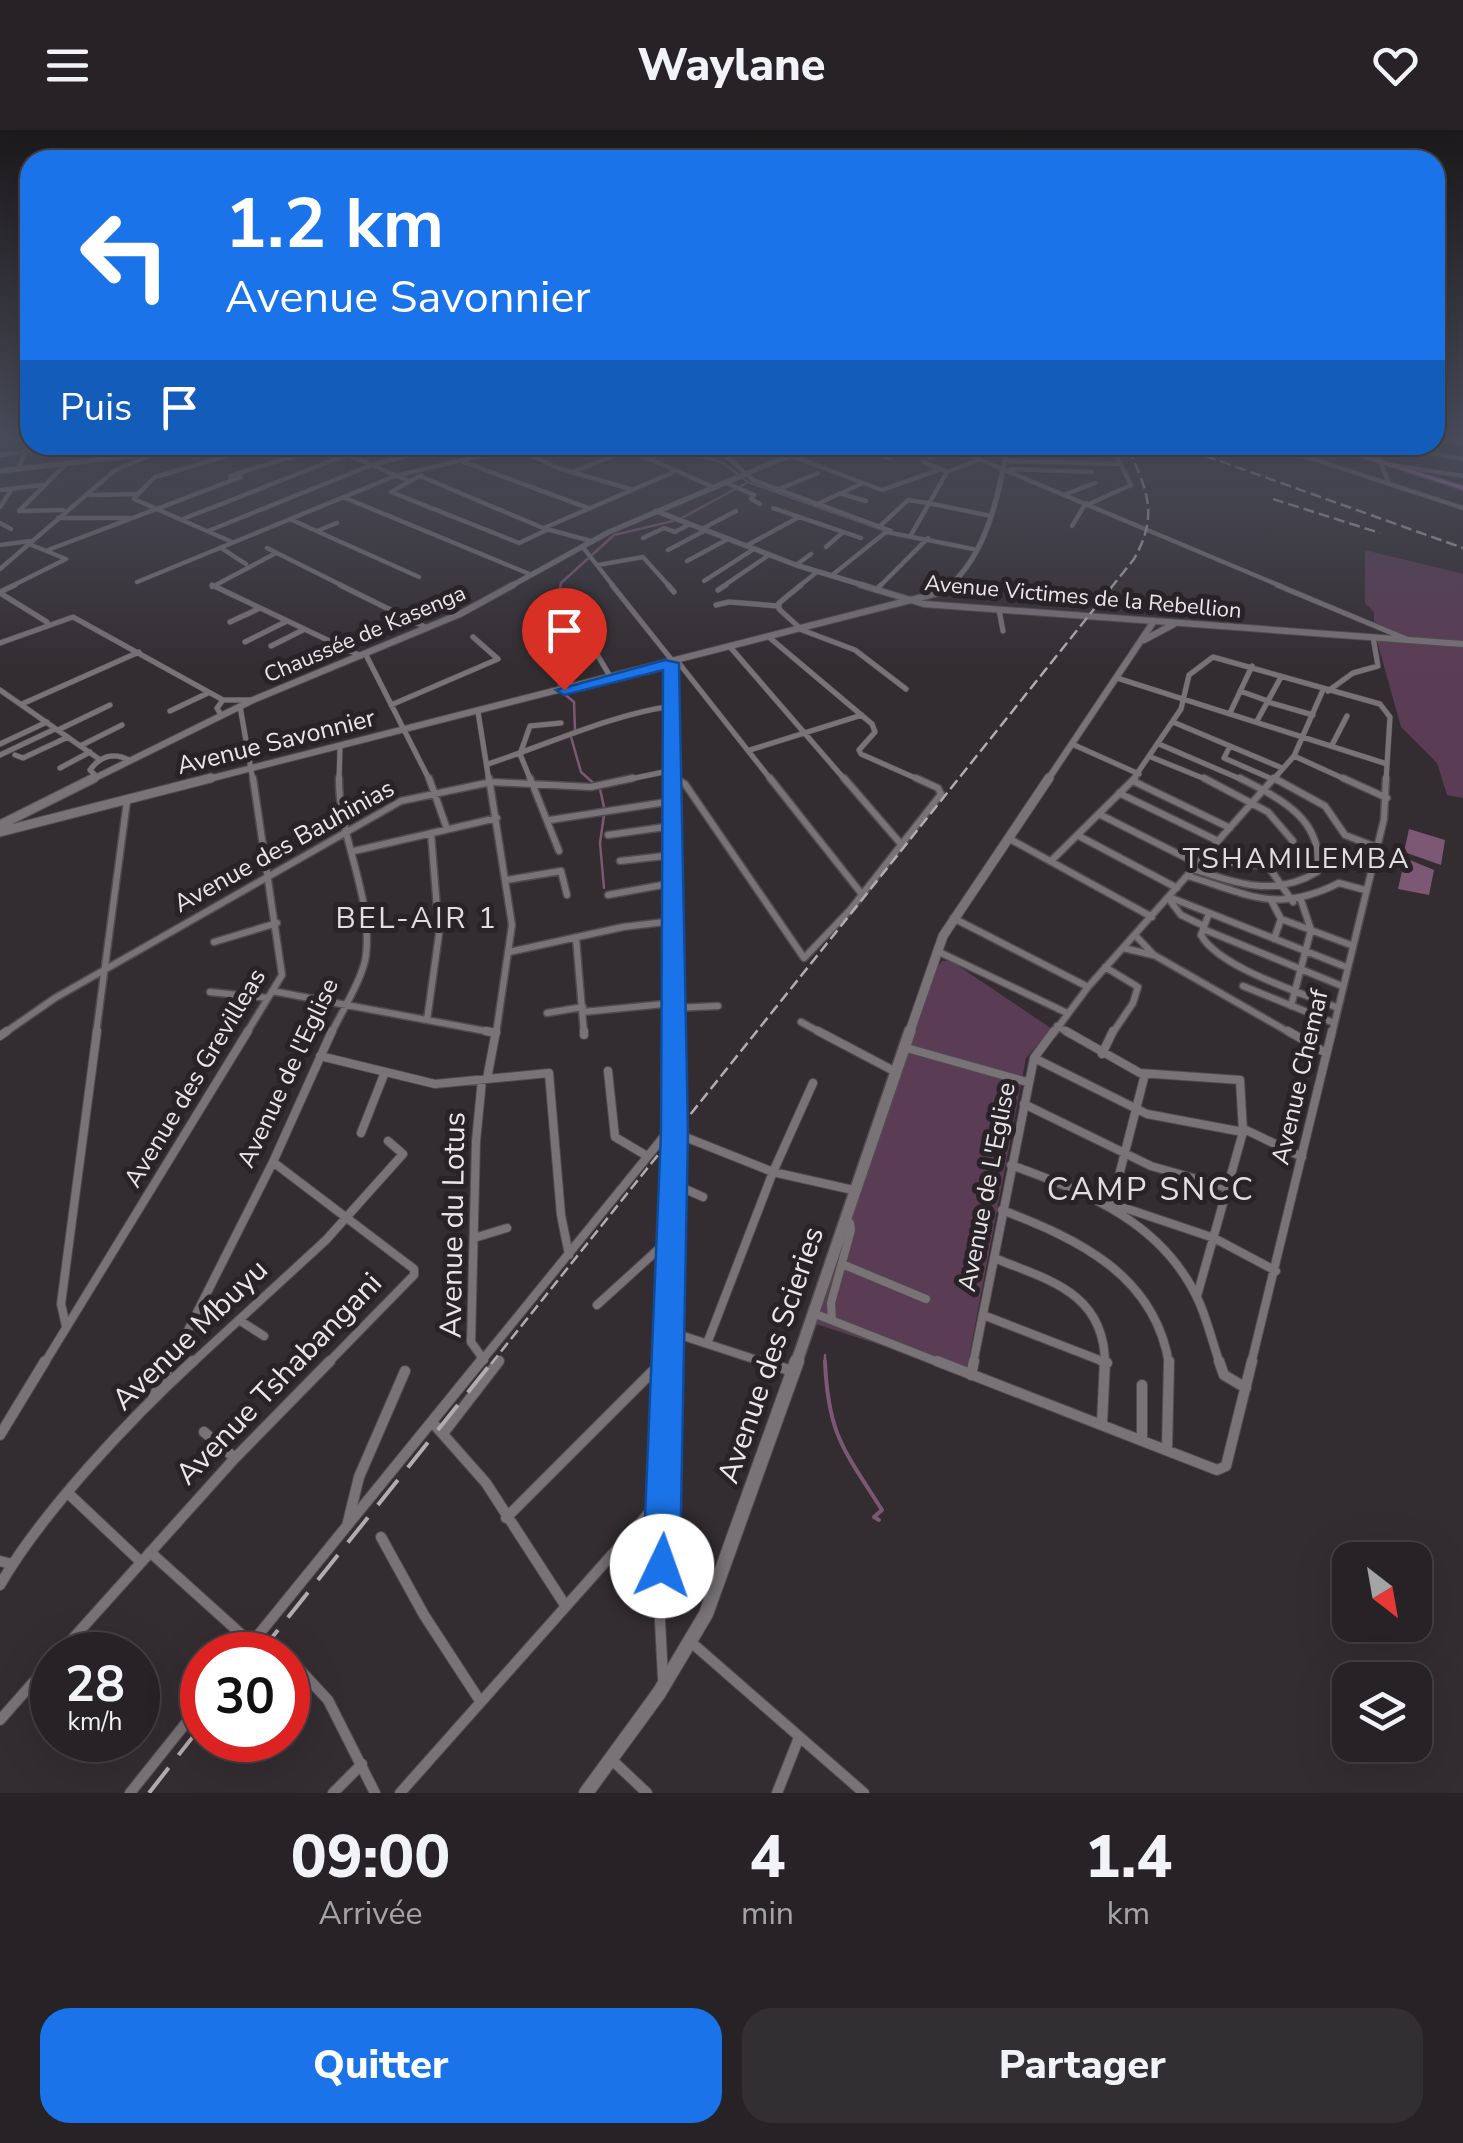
<!DOCTYPE html>
<html lang="fr">
<head>
<meta charset="utf-8">
<style>
	body { margin:0; font-family:"Nunito Sans",sans-serif; background:#322f32; color:#f1f3f6; height:100vh; display:flex; flex-direction:column; font-size:38px; white-space:nowrap }
	* { box-sizing:border-box; margin:0 }
	p { font-size:32px; color:#a4a4a7 }
	.icon { flex:none; width:55px; height:55px; fill:none; stroke:currentColor; stroke-width:2; stroke-linecap:round; stroke-linejoin:round }
	.map { position:relative; height:1663px; overflow:hidden }
	.sheet { display:flex; flex-direction:column; background:#262225; flex:1 }
	.sheet>* { flex:none }
	.hud { position:absolute; left:20px; top:20px; width:1425px; height:305px; border-radius:30px; box-shadow:0 10px 40px #0002,0 0 0 2px #423f42; background:#1a73e8; color:#fff; overflow:hidden }
	.needle { width:65px; rotate:149deg }
	.controls { position:absolute; left:1332px; top:1412px; display:grid; gap:20px }
	.controls a { display:grid; place-items:center; width:100px; height:100px; border-radius:20px; background:#262225; box-shadow:0 10px 40px #0002,0 0 0 2px #423f42; font-size:50px }
	.speed { position:absolute; left:30px; top:1502px; display:flex; gap:20px; font-size:50px; font-weight:700; text-align:center }
	.speed>* { display:grid; place-content:center; width:130px; height:130px; border-radius:50%; background:#262225; box-shadow:0 10px 40px #0002,0 0 0 2px #423f42; line-height:1 }
	.speed small { font-size:25px; font-weight:400 }
	.speed .limit { border:15px solid #d22; background:#fff; color:#111 }
	.pin { position:absolute; display:grid; place-items:center; width:85px; height:85px; color:#fff; margin:-102px -42px; border-radius:50% 50% 50% 0; rotate:-45deg; box-shadow:0 0 10px #0007 }
	.pin .icon { rotate:45deg }
	.me { position:absolute; width:110px; margin:-55px; rotate:3deg; stroke-linejoin:round; filter:drop-shadow(0 0 8px #0008) }
	.turn { display:flex; align-items:center; gap:35px; height:210px; padding:0 40px; font-size:45px }
	.turn .icon { width:130px; height:130px; stroke-width:2.5 }
	.turn b { display:block; font-size:70px; line-height:85px }
	.then { display:flex; align-items:center; height:95px; padding:0 40px; background:#0003; gap:20px; font-size:38px }
	.eta { display:flex; justify-content:space-evenly; align-items:center; height:170px; text-align:center }
	.eta b { font-size:60px; font-weight:800; line-height:70px }
	.button { display:flex; gap:20px; margin-top:auto; padding:20px 40px }
	.button a { flex:1; height:115px; border-radius:30px; background:#1a73e8; color:#fff; font-size:40px; font-weight:800; line-height:115px; text-align:center }
	.button a+a { background:#322f32; color:#f1f3f6 }
	header { display:flex; justify-content:space-between; align-items:center; height:130px; padding:0 40px; background:#262225; font-size:45px; font-weight:800 }
	.map>svg:first-child { display:block }
	.green { fill:#5b3c55 }
	.water { fill:#7c5874 }
	.lines { fill:none; stroke-linecap:round; stroke-linejoin:round }
	.stream-far1 { stroke:#7c5874; stroke-width:2.5 }
	.stream { stroke:#7c5874; stroke-width:4 }
	.street-far4-casing { stroke:#504b4f; stroke-width:5 }
	.street-far3-casing { stroke:#504b4f; stroke-width:6 }
	.street-far2-casing { stroke:#504b4f; stroke-width:9 }
	.street-far1-casing { stroke:#504b4f; stroke-width:10 }
	.street-casing { stroke:#504b4f; stroke-width:12 }
	.secondary-far4-casing { stroke:#504b4f; stroke-width:6 }
	.secondary-far3-casing { stroke:#504b4f; stroke-width:8 }
	.secondary-far2-casing { stroke:#504b4f; stroke-width:11 }
	.secondary-far1-casing { stroke:#504b4f; stroke-width:14 }
	.secondary-casing { stroke:#504b4f; stroke-width:16 }
	.highway-casing { stroke:#504b4f; stroke-width:3 }
	.street-far4 { stroke:#797378; stroke-width:4 }
	.street-far3 { stroke:#797378; stroke-width:5 }
	.street-far2 { stroke:#797378; stroke-width:6 }
	.street-far1 { stroke:#797378; stroke-width:8 }
	.street { stroke:#797378; stroke-width:10 }
	.secondary-far4 { stroke:#797378; stroke-width:5 }
	.secondary-far3 { stroke:#797378; stroke-width:6 }
	.secondary-far2 { stroke:#797378; stroke-width:9 }
	.secondary-far1 { stroke:#797378; stroke-width:11 }
	.secondary { stroke:#797378; stroke-width:14 }
	.highway { fill:#c377b5; fill-rule:evenodd }
	.rail-far1 { stroke:#b1acb0; stroke-width:2.5; stroke-dasharray:11 5; stroke-linecap:butt }
	.rail { stroke:#b1acb0; stroke-width:4; stroke-dasharray:32 16; stroke-linecap:butt }
	.route { fill:#1a73e8; stroke:#114b97; stroke-width:2.5 }
	.labels { text-anchor:middle; dominant-baseline:central; stroke-width:10; stroke-linejoin:round; paint-order:stroke }
	.far-street-label { font-size:22px; fill:#eae6e9; stroke:#292327 }
	.street-label { font-size:25px; fill:#eae6e9; stroke:#292327 }
	.neighbourhood-label { font-size:28px; letter-spacing:2.5px; fill:#e3dce1; stroke:#292327 }
	.quarter-label { font-size:30px; letter-spacing:2.5px; fill:#e3dce1; stroke:#292327 }
	.near-street-label { font-size:30px; fill:#eae6e9; stroke:#292327 }
	.near-neighbourhood-label { font-size:32px; letter-spacing:2.5px; fill:#e3dce1; stroke:#292327 }
</style>
</head>
<body>
<header><svg class="icon" aria-label="menu" viewBox="0 0 24 24"><path d="M4 6h16M4 12h16M4 18h16"/></svg>Waylane<svg class="icon" aria-label="heart" viewBox="0 0 24 24"><path d="M12 20l-8-8c-3-5 5-10 8-4 3-6 11-1 8 4z"/></svg></header>
<div class="map">
<svg width="1463" height="1663" viewBox="0 0 1463 1663">
	<rect width="100%" height="100%" fill="#332d31"/>
	<path class="green" d="M1365 420 1463 444V512L1411 508 1374 492V482L1365 473Z
		M1377 511 1463 517V668L1447 665 1437 633 1401 597Z
		M942 831H951L1052 899 1026 928 966 1243 816 1194 929 847Z"/>
	<path class="water" d="M1409 699 1445 710 1441 735 1404 722Z
		M1405 728 1434 740 1429 765 1398 759Z"/>
	<g class="lines">
		<path class="stream-far1" d="M665 315 723 333 748 352 883 400
			M680 389 748 352
			M559 556 553 509 561 453 614 405 673 391
			M563 563 574 572 575 600
			M571 607 581 642 600 659 604 677
			M604 685 600 713 604 758
			M825 1225V1234"/>
		<path class="stream" d="M825 1231C828 1305 844 1320 882 1380L874 1387 879 1390"/>
		<defs>
			<path id="street-far4" d="M1435 308 1463 313
				M0 311 30 308
				M325 315 409 351
				M617 315 711 356
				M714 315 753 350 891 401
				M856 315 889 328
				M945 315 1283 457
				M1270 315 1463 378
				M1374 315 1389 354
				M1386 315 1463 329
				M475 317 482 315
				M516 318 558 338 630 359
				M1008 319 1116 323
				M0 325 78 315
				M789 325 882 360 941 339 947 342
				M890 326 924 315
				M929 327 952 319
				M106 328 120 315
				M647 329 673 320
				M1005 331 1121 334
				M464 332 588 378
				M924 332 940 339
				M1387 334 1463 346
				M18 339 30 311
				M1010 339 1092 342
				M575 341 628 320
				M420 346 543 398 591 411
				M231 350 230 346 326 316
				M724 352 754 365 751 369 760 374
				M0 360 43 355
				M777 360 818 343
				M391 362 519 413 547 400
				M391 362 421 345
				M138 364 155 347 261 316
				M138 364 134 369 232 412
				M842 364 866 371
				M1066 364 1095 353
				M90 365 137 364
				M343 367 532 445
				M928 373 991 386
				M1089 374 1131 355 1111 315
				M815 375 863 353
				M0 377 12 359
				M773 378 861 408
				M19 381 67 333
				M19 381 63 380
				M58 388H130
				M183 389 346 325
				M292 390 419 447
				M0 393 11 399
				M1072 396 1086 373
				M879 397 908 370 928 373
				M544 398 676 341
				M702 399 736 381
				M319 400 337 393
				M208 401 369 336 446 315
				M911 405 947 342 979 330
				M643 408 664 398 675 402 690 394
				M928 410 973 419
				M29 414 66 429
				M0 415 30 411
				M582 416 614 457
				M746 416 799 387
				M826 417 842 403
				M221 418 246 434
				M267 418 345 457
				M48 420 241 347 237 344
				M668 420 706 400
				M687 431 728 409
				M598 435 643 427 670 457
				M796 435 811 424
				M0 439 114 341 153 324
				M831 446 886 402 927 410
				M704 451 754 419
				M137 452 395 346 526 315
				M10 457 66 429
				M212 457 276 423
				M722 457 769 425
				M798 457 817 442
				M879 457 928 408"/>
			<path id="street-far3" d="M212 455 361 526
				M340 455 427 498
				M612 455 671 529 672 651
				M668 455 674 462
				M801 455 779 473V479L802 500 855 520 906 559
				M1277 455 1409 510
				M718 460 726 455
				M876 460 881 455
				M0 462 15 455
				M0 463 47 492
				M716 475 729 472 778 476
				M999 480 1003 501
				M230 492 258 479
				M570 505 580 519H594L611 548
				M770 508 872 594 875 602 859 620 861 624 922 651
				M245 512 285 492
				M0 513 73 487 223 570
				M271 516 303 500
				M731 518 846 651
				M366 525 430 651
				M678 532 772 651
				M1117 548 1387 634
				M0 560 99 629
				M1240 561 1268 571
				M1328 561 1353 543 1378 536 1373 507
				M1268 572 1313 585
				M22 574 139 522
				M391 575 498 529 473 507
				M240 576 253 651
				M170 581 208 563
				M478 582 489 651
				M1230 583 1252 536
				M221 585 217 578 223 570H253
				M1257 591 1281 547
				M1173 592 1282 638
				M58 600 110 575
				M0 614 47 592
				M1072 614 1139 644
				M1159 614 1245 651
				M1332 615 1347 586
				M80 616 122 595
				M1230 616 1224 628 1272 649
				M750 620 862 585
				M0 625 55 599
				M15 625 23 628 68 607
				M1294 626 1349 651
				M1151 627 1210 651
				M488 634C549 614 610 585 672 576
				M60 638 90 622
				M97 647 90 640C100 626 114 622 129 630
				M673 647 680 651
				M1273 648 1278 651
				M339 651 340 617
				M531 651 520 624 530 596 561 593
				M621 651 673 640
				M1132 651 1181 579 1189 545 1213 527 1380 574 1390 587 1386 651
				M1272 651 1294 626 1323 560"/>
			<path id="street-far2" d="M429 648 447 699
				M489 648 512 795 496 904
				M530 648 559 721
				M672 648 674 904
				M675 648 685 654 804 828 850 780 941 664 938 658 916 648
				M770 648 861 763
				M844 648 901 714
				M1204 648 1268 682 1293 711 1290 726C1262 741 1236 736 1208 724
				M1274 648 1325 676 1345 705 1376 717
				M1343 648 1387 668
				M1133 651 1230 698
				M1119 663 1218 711
				M1099 684 1198 734
				M550 690 673 671
				M608 705 672 696
				M1077 705 1177 758
				M1008 708 1152 787
				M354 721 497 688
				M620 731 673 725
				M1051 731 1135 648
				M1268 736 1293 772
				M1194 739C1236 754 1276 767 1317 742 1325 690 1281 669 1240 648
				M1188 746C1250 765 1277 784 1339 753L1365 760
				M507 750 561 741 567 765
				M608 765 673 753
				M1169 767 1346 837
				M1171 772 1181 785 1204 796
				M1272 772 1281 789 1351 815
				M1208 786 1201 805C1219 838 1303 863 1338 878
				M953 788 1088 857
				M1203 799 1342 856
				M1135 805 1154 825 1292 904
				M576 808 584 904
				M1274 809 1281 789
				M214 812 277 793
				M1123 818 1153 825
				M937 821 1067 883
				M509 822 623 797 673 791
				M1105 837 1138 857 1133 873 1112 904
				M1243 856 1334 893
				M272 861 496 903
				M210 862 268 868
				M1291 876 1311 800 1301 770
				M674 878 718 876
				M583 882 674 873
				M547 883 583 877
				M427 890 439 804 431 703
				M801 892 823 904
				M1057 896 1070 904
				M3 904 55 868 401 671 491 652 591 657 633 648
				M96 904 127 671
				M246 904 282 845 253 648
				M331 904C341 883 364 846 366 825 373 764 338 707 339 648
				M1053 904 1088 857 1274 648
				M1332 904 1384 689 1386 648"/>
			<path id="street-far1" d="M486 901 496 903
				M584 901V905
				M818 901 894 941
				M1066 901 1140 943 1240 950 1243 1002 1197 1166
				M1288 901 1326 923
				M0 906 7 901
				M903 917 1027 952
				M1102 924 1113 901
				M320 926 435 954 549 943 561 1085 569 1125
				M1034 928 1147 984 1243 1002
				M608 941 615 1007 647 1026
				M487 949 496 901
				M482 950 476 1011 471 1212 484 1230
				M1024 974 1151 1036 1228 1058
				M1244 999 1302 1027
				M361 1003 385 942
				M675 1003 773 1042 853 1060
				M273 1032 414 1139V1145L327 1234
				M1011 1035C1088 1063 1165 1093 1200 1174 1208 1193 1213 1214 1220 1234
				M674 1054 703 1067
				M1112 1073 1145 944
				M1113 1074 1214 1108 1276 1141
				M1002 1080C1078 1109 1155 1145 1169 1234
				M474 1108 507 1098
				M994 1128C1049 1150 1105 1163 1105 1234
				M842 1134 926 1169
				M597 1175 673 1106
				M813 1183 943 1234
				M983 1185 1107 1233
				M239 1190 264 1206
				M832 1190 831 1173 851 1100 850 1093 844 1090
				M66 1196 61 1174 97 901
				M671 1202 769 1234
				M708 1211 773 1042 813 953
				M44 1234 248 901
				M171 1234 273 1032 332 901
				M191 1234 326 1110 403 1024 388 1011
				M479 1234 674 994
				M660 1234 670 1224
				M667 1234 674 901
				M973 1234 1034 928 1054 901
				M1251 1234 1332 901"/>
			<path id="street" d="M761 1231 792 1241
				M937 1231 1217 1340 1226 1336 1252 1231
				M1102 1231 1107 1233
				M1219 1231 1224 1245 1246 1258
				M971 1245 974 1231
				M1142 1255V1309
				M153 1268 172 1231
				M433 1293 486 1353 565 1475
				M1102 1293 1105 1231
				M445 1301 499 1231
				M204 1302 235 1328
				M0 1305 45 1231
				M1167 1319 1169 1231
				M69 1364 141 1432
				M506 1388 663 1231
				M347 1396 359 1347 405 1241
				M381 1407 424 1485 480 1571
				M150 1422 251 1513
				M0 1431 12 1434
				M0 1455C42 1382 131 1288 193 1231
				M692 1513 864 1663
				M249 1515 255 1520 267 1514 284 1525
				M58 1525 235 1328 330 1231
				M242 1525 481 1231
				M288 1527 328 1570 375 1663
				M663 1548 659 1472 667 1231
				M0 1590 52 1531
				M612 1630 647 1663
				M130 1663 202 1573
				M333 1663 362 1634
				M400 1663 665 1365
				M777 1663 798 1610"/>
			<path id="secondary-far4" d="M257 315H265
				M0 341 226 315
				M656 381 796 435 869 457
				M509 457 609 402 814 315
				M948 457C987 425 999 363 1008 315"/>
			<path id="secondary-far3" d="M861 455 924 474 1463 514
				M1144 510 1174 494
				M89 651 253 570 460 484 513 455
				M201 651 942 462 951 455
				M1047 651 1154 491"/>
			<path id="secondary-far2" d="M0 695 94 648
				M0 702 211 648
				M909 904 943 806 1049 648"/>
			<path id="secondary-far1" d="M796 1234 910 901"/>
			<path id="secondary" d="M586 1663 659 1563 706 1484 797 1231"/>
			<path id="highway" d="M1324 315H1333L1463 356V360Z"/>
		</defs>
		<use href="#street-far4" class="street-far4-casing"/>
		<use href="#street-far3" class="street-far3-casing"/>
		<use href="#street-far2" class="street-far2-casing"/>
		<use href="#street-far1" class="street-far1-casing"/>
		<use href="#street" class="street-casing"/>
		<use href="#secondary-far4" class="secondary-far4-casing"/>
		<use href="#secondary-far3" class="secondary-far3-casing"/>
		<use href="#secondary-far2" class="secondary-far2-casing"/>
		<use href="#secondary-far1" class="secondary-far1-casing"/>
		<use href="#secondary" class="secondary-casing"/>
		<use href="#highway" class="highway-casing"/>
		<use href="#street-far4" class="street-far4"/>
		<use href="#street-far3" class="street-far3"/>
		<use href="#street-far2" class="street-far2"/>
		<use href="#street-far1" class="street-far1"/>
		<use href="#street" class="street"/>
		<use href="#secondary-far4" class="secondary-far4"/>
		<use href="#secondary-far3" class="secondary-far3"/>
		<use href="#secondary-far2" class="secondary-far2"/>
		<use href="#secondary-far1" class="secondary-far1"/>
		<use href="#secondary" class="secondary"/>
		<use href="#highway" class="highway"/>
		<path class="rail-far1" d="M1175 315 1463 418
			M1273 369 1380 403
			M491 1234 1134 429C1160 383 1146 359 1127 315"/>
		<path class="rail" d="M258 1525 493 1231
			M149 1663 202 1595"/>
	</g>
	<linearGradient id="sky" x2="0" y2="1"><stop stop-color="#1c191b"/><stop offset="0.57" stop-color="#4a4c5a"/><stop offset="1" stop-color="#4a4c5a" stop-opacity="0"/></linearGradient>
	<rect width="1463" height="540" fill="url(#sky)"/>
	<path class="route" d="M665 530 679 533 688 1002 680 1436 674 1449 662 1454 649 1449 643 1436 661 1002 663 540 564 565 556 560Z"/>
	<g class="labels">
		<g class="far-street-label">
			<text transform="translate(1083 467) rotate(5)">Avenue Victimes de la Rebellion</text>
			<text transform="translate(365 504) rotate(-23)">Chaussée de Kasenga</text>
		</g>
		<g class="street-label">
			<text transform="translate(276 612) rotate(-14)">Avenue Savonnier</text>
			<text transform="translate(284 716) rotate(-29)">Avenue des Bauhinias</text>
			<text transform="translate(288 943) rotate(-65)">Avenue de l'Eglise</text>
			<text transform="translate(1300 947) rotate(-77)">Avenue Chemaf</text>
			<text transform="translate(195 948) rotate(-59)">Avenue des Grevilleas</text>
			<text transform="translate(987 1057) rotate(-79)">Avenue de L'Eglise</text>
		</g>
		<g class="neighbourhood-label">
			<text x="1297" y="729">TSHAMILEMBA</text>
		</g>
		<g class="quarter-label">
			<text x="417" y="788">BEL-AIR 1</text>
		</g>
		<g class="near-street-label">
			<text transform="translate(453 1095) rotate(-89)">Avenue du Lotus</text>
			<text transform="translate(190 1205) rotate(-44)">Avenue Mbuyu</text>
			<text transform="translate(771 1225) rotate(-71)">Avenue des Scieries</text>
			<text transform="translate(279 1249) rotate(-46)">Avenue Tshabangani</text>
		</g>
		<g class="near-neighbourhood-label">
			<text x="1151" y="1059">CAMP SNCC</text>
		</g>
	</g>
</svg>
<div class="controls">
<a><svg class="needle" viewBox="-14 -14 28 28"><path d="M0-13l5 13h-10z" fill="#e53935"/><path d="M0 13l5-13h-10z" fill="#a4a4a7"/></svg></a>
<a><svg class="icon" aria-label="layers" viewBox="0 0 24 24"><path d="M12 4l9 5-9 5-9-5zM3 14l9 5 9-5"/></svg></a>
</div>
<div class="speed"><div>28<small>km/h</small></div><div class="limit">30</div></div>
<div class="pin" style="left:564px;top:560px;background:#d93025"><svg class="icon" aria-label="arrive" viewBox="0 0 24 24"><path d="M6 21V4h12l-3 4 3 4H6"/></svg></div>
<svg class="me" style="left:662px;top:1436px" viewBox="-20 -20 40 40"><circle r="19" fill="#fff"/><path d="M0-13L10 11 0 6-10 11z" fill="#1a73e8"/></svg>
<div class="hud">
<div class="turn"><svg class="icon" aria-label="left" viewBox="0 0 24 24"><path d="M17 20v-9H6M10 6l-5 5 5 5"/></svg><div><b>1.2 km</b>Avenue Savonnier</div></div>
<div class="then">Puis<svg class="icon" aria-label="arrive" viewBox="0 0 24 24"><path d="M6 21V4h12l-3 4 3 4H6"/></svg></div>
</div>
</div>
<section class="sheet">
<div class="eta">
<div><b>09:00</b><p>Arrivée</p></div>
<div><b>4</b><p>min</p></div>
<div><b>1.4</b><p>km</p></div>
</div>
<div class="button"><a>Quitter</a><a>Partager</a></div>
</section>
</body>
</html>
